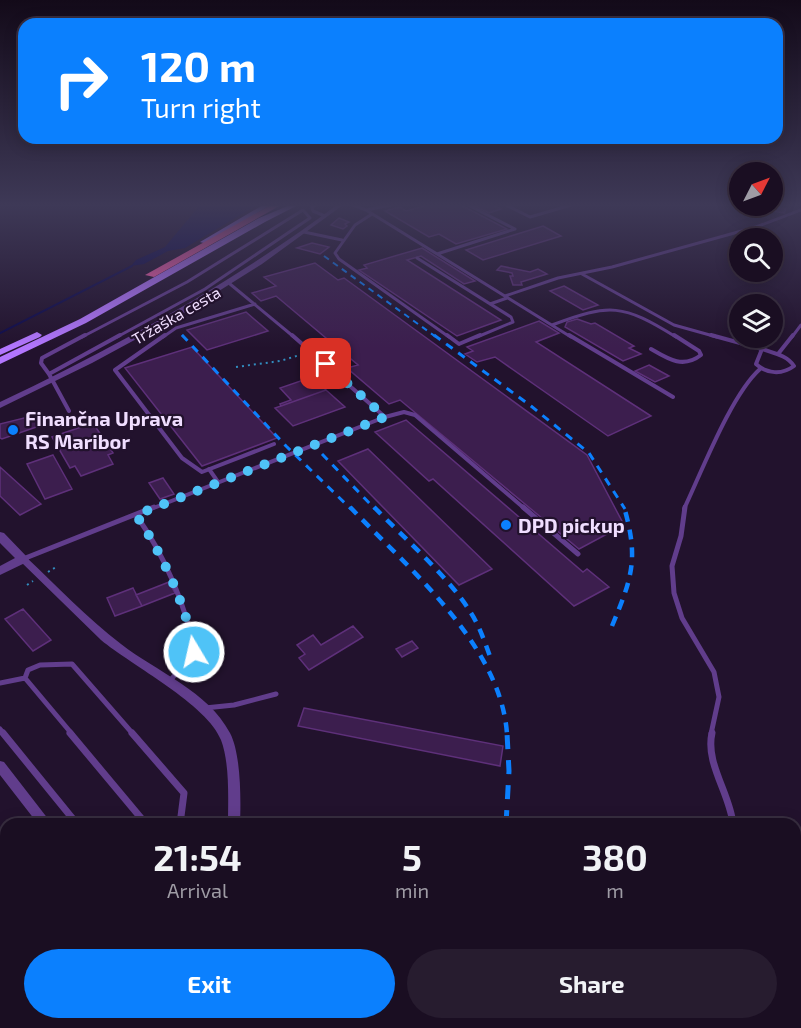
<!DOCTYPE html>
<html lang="en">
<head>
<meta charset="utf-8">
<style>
	body { margin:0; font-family:"Exo 2",sans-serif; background:#271c2f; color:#f1f3f6; height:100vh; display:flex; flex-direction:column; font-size:22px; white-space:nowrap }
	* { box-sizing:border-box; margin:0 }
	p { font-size:20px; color:#9f9ca5 }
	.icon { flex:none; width:33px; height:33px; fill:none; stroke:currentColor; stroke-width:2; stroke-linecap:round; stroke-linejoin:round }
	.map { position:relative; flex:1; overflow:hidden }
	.drawer { position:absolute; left:0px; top:818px; width:801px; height:212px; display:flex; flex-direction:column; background:#1a0e22; border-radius:18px 18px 0 0; box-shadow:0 3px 15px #0003,0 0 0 2px #382e40 }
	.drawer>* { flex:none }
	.banner { position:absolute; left:18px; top:18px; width:765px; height:126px; border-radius:18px; box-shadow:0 3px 15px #0003,0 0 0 2px #382e40; background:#0b80fe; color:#fff; overflow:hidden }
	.needle { width:39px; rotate:48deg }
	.fabs { position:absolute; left:729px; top:162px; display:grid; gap:12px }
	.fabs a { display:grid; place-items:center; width:54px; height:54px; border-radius:50%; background:#1a0e22; box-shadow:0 3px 15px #0003,0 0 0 2px #382e40; font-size:30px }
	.pin { position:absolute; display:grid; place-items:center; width:51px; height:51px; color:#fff; margin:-26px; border-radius:12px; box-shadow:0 3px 9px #0006 }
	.me { position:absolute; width:66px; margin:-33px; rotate:351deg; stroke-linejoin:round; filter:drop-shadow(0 0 4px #0008) }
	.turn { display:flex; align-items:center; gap:21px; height:126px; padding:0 24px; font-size:27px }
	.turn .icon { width:78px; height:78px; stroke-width:2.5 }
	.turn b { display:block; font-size:42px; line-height:51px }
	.eta { display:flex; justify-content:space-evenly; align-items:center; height:102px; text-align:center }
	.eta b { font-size:36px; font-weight:700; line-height:42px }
	.action { display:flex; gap:12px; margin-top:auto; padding:12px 24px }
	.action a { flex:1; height:69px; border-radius:36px; background:#0b80fe; color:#fff; font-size:24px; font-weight:700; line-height:69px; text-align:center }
	.action a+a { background:#271c2f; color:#f1f3f6 }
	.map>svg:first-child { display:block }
	.water { fill:#0f0c4c }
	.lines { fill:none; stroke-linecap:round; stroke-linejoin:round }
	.stream { stroke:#0f0c4c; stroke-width:2 }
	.building { fill:#3c1e4e; stroke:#5e307a; stroke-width:1.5 }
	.path { stroke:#328dbf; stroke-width:2; stroke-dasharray:2 4; stroke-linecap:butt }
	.service-far3 { stroke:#613d8c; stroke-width:3 }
	.service-far2 { stroke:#613d8c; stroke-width:4 }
	.service-far1 { stroke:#613d8c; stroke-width:5 }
	.service { stroke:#613d8c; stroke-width:7 }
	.minor { fill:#613d8c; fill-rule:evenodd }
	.tertiary { fill:#613d8c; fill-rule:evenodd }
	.secondary { fill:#b276fe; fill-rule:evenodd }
	.trunk { fill:#fe60ae; fill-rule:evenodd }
	.rail-far3 { stroke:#0b80fe; stroke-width:2; stroke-dasharray:6 5; stroke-linecap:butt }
	.rail-far2 { stroke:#0b80fe; stroke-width:3; stroke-dasharray:8 7; stroke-linecap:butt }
	.rail-far1 { stroke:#0b80fe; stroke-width:4.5; stroke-dasharray:10 8; stroke-linecap:butt }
	.rail { stroke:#0b80fe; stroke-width:5; stroke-dasharray:14 11; stroke-linecap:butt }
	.route { stroke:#4fc3f7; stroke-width:10; stroke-dasharray:0 18 }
	.poi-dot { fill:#0b80fe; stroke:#22122d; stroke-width:2 }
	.labels { text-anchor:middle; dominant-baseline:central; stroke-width:4.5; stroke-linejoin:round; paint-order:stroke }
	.far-street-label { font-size:16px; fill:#f0deff; stroke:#22122d }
	.poi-label { font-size:20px; font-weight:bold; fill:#f0deff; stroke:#22122d; text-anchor:start }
</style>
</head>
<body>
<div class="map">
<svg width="801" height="1028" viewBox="0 0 801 1028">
	<rect width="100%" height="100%" fill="#22122d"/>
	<path class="water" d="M200 205H257L185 248 168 251 144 264 131 266 136 260 165 247Z"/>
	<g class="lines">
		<path class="stream" d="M0 333 132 266"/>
	</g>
	<path class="building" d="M428 205H461L507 229 456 244 439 234 429 237 385 211 400 207 406 211Z
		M473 205H493L501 209 489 213Z
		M756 206H768L786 209 784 213 754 208Z
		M339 218 349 222 345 224 347 226 343 229 331 225Z
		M543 226 561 236 483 260 466 250Z
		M312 243 329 247 320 254 297 248Z
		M422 248 475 281 464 284 421 256 407 260 501 320 457 336 359 270 367 268 364 265Z
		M315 263 338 280 344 278 587 455 624 525 579 549 400 400 389 404 347 368 358 365 276 296 261 301 252 293 276 286 264 277Z
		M501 266 530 272 538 269 547 274 521 282 522 285H513L510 276H513L512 273 497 270Z
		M564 286 598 305 583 310 550 291Z
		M246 312 268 331 207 350 187 330Z
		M577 319 591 324 595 323 634 346 629 348 641 354 623 361 565 327 567 322Z
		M539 321 559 333 536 342 651 416 608 436 495 357 477 362 465 354 473 351 467 347Z
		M192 347 277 438 202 466 125 368Z
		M649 365 669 376 655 382 635 371Z
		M312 377 326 390 281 406 280 404 291 400 280 388Z
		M326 390 345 407 293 426 275 408Z
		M36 415 42 425 2 439 0 438V424Z
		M406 420 583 572 587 569 609 587 574 606 433 479 429 481 375 432Z
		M93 423 113 453 108 455 113 464 81 476 75 466 70 468 52 437Z
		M368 449 492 569 459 585 338 461Z
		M53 455 72 489 45 499 27 464Z
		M0 467 41 504 20 515 0 496Z
		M163 478 174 494 160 499 149 483Z
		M169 582 175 593 142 606 136 595Z
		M133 588 142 606 115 616 107 598Z
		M23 609 51 640 33 651 5 619Z
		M353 626 363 637 309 670 299 658 305 654 297 645 313 635 321 645Z
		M412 641 418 648 402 657 396 649Z
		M304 708 503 746 500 766 298 726Z"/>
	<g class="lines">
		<path class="path" d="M236 367 280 361 303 354
			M48 572 56 567
			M27 585 33 581"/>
		<path class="service-far3" d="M316 205 312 207 313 211 325 216
			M353 205 366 210 571 337
			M506 205 530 217 571 205
			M366 210 391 205
			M372 214 355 225 335 253 339 259 449 337
			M304 232 342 240
			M437 254 515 229 468 205
			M417 258 511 317 513 322 477 337
			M582 274 674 325 717 337
			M230 284 294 337
			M505 296 558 278 612 267 756 227 801 210
			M490 304 507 298
			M552 325C610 303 623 304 676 337
			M82 337 187 282 303 210 310 218 205 289 117 337
			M163 337 176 328 255 304
			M792 337 801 325"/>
		<path class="service-far2" d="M165 335 115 370 182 458 202 472 274 444
			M292 335 385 417 404 412 415 415 525 509
			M447 335 459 344 480 335
			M569 335 673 397
			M711 335 762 349
			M651 349C668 359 683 369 701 355L699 351 674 335
			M762 349C773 353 787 355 794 366 782 375 767 374 756 364Z
			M778 354 793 335
			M49 374 69 411
			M49 374 41 363 42 358 85 335
			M49 374 120 335
			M209 469 218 482
			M151 509 385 417
			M684 509C702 471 731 395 760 369"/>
		<path class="service-far1" d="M523 507 578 554
			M685 507 681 536 672 566 674 593 682 618 714 672 719 697 711 734
			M136 515C163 553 187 606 194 652L169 682
			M23 559 154 507
			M25 678 28 670 40 665 72 664 133 734
			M25 678 72 734
			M0 683 25 678
			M205 708 234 705 276 694
			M0 729 4 734"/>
		<path class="service" d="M3 733 77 824
			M70 733 146 824
			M132 733 184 793 180 824
			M712 733C705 763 730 794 733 824
			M757 1023 758 1028"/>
		<path class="minor" d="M23 556 26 557C57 586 87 618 121 644 157 672 208 691 230 733 241 754 241 799 240 824H228C228 799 230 764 221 740 208 705 131 665 101 640L20 561 18 559 20 557Z
			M0 761 4 762 52 824H38L0 775Z
			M176 1023H193L191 1028H174Z"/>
		<path class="tertiary" d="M337 205H343L262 264 179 316 92 363 0 408V402C120 345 230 284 337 205Z
			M0 532 4 533 29 559 27 562 0 575V566L15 558 0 543Z"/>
		<path class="secondary" d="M263 205H270L207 244 200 242Z
			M290 205H298L265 222 86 323 0 364V357L80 319 259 218Z
			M37 332 42 335 40 337 0 355V349Z"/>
		<path class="trunk" d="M271 205H281L154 277 145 275Z"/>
		<path class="rail-far3" d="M324 256 436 337
			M182 335 184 337"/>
		<path class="rail-far2" d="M182 335 286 446 351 509
			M434 335 531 406 589 453 625 509
			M322 454 375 509"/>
		<path class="rail-far1" d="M350 507C408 568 501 645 507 734
			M374 507C403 537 450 578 471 613 480 627 485 643 491 659
			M612 626C632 578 639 559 624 507"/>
		<path class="rail" d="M506 824 509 771 507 733"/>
	</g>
	<linearGradient id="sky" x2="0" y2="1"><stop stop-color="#130a19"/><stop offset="0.59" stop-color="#3e3957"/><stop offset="1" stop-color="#3e3957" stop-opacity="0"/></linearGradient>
	<rect width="801" height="348" fill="url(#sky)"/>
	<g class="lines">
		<path class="route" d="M194 652C188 609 161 551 136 515L385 417 326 364"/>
	</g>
	<g class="poi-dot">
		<circle cx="13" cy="430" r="6"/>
		<circle cx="506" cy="525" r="6"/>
	</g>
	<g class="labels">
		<g class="far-street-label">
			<text transform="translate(176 315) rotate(-30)">Tržaška cesta</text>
		</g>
		<g class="poi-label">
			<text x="25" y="418">Finančna Uprava<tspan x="25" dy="23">RS Maribor</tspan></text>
			<text x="518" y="525">DPD pickup</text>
		</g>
	</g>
</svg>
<div class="fabs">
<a><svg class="needle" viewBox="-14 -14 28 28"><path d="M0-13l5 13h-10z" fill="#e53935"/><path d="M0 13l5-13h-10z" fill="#9f9ca5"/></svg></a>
<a><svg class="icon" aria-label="search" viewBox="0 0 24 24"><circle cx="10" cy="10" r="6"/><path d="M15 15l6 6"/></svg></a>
<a><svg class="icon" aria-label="layers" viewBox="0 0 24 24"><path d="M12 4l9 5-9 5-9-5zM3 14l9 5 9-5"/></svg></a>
</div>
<div class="pin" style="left:326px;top:364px;background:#d93025"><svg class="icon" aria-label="arrive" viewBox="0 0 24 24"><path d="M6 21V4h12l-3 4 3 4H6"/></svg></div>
<svg class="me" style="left:194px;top:652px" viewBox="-20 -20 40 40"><circle r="17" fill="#4fc3f7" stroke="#fff" stroke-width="3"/><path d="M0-11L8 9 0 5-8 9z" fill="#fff"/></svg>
<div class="banner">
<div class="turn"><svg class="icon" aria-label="right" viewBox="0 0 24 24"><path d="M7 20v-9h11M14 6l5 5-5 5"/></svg><div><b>120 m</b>Turn right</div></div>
</div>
<section class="drawer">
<div class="eta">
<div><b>21:54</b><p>Arrival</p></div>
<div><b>5</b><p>min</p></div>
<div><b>380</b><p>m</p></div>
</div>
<div class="action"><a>Exit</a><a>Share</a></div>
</section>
</div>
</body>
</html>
